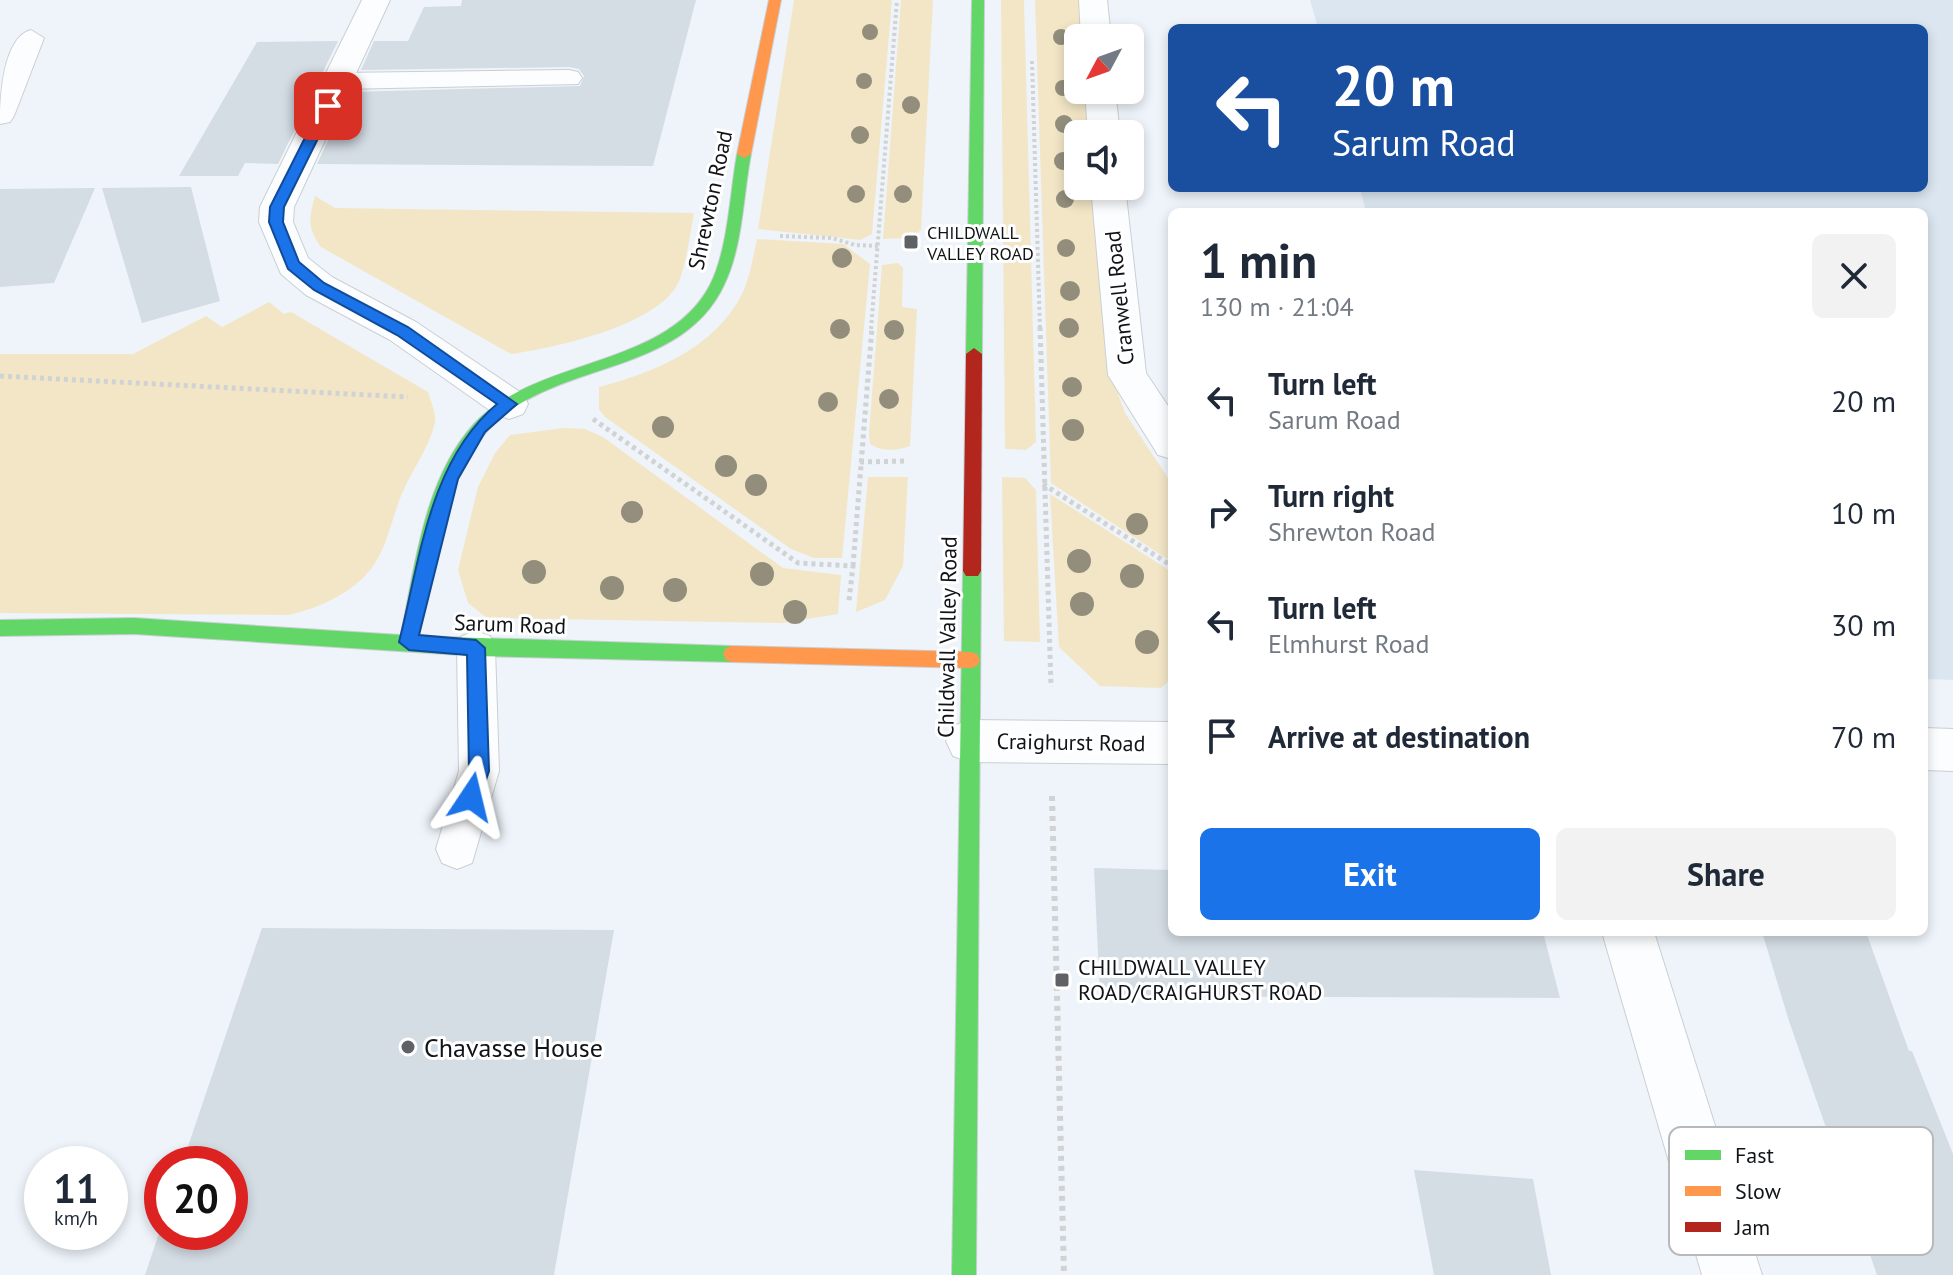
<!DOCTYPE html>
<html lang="en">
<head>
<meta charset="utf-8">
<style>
	body { margin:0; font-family:"PT Sans",sans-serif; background:#f2f2f3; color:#1f2937; height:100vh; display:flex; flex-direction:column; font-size:30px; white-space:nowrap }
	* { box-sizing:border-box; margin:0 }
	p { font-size:26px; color:#747a83 }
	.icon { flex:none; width:44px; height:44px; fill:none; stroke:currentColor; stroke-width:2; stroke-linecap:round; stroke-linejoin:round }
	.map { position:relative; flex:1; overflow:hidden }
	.side { position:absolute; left:1168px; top:208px; width:760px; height:728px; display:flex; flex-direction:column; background:#fff; border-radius:12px; box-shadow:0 4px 12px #0003 }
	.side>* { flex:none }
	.hud { position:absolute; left:1168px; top:24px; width:760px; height:168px; border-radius:12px; box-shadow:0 4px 12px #0003; background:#1a4fa0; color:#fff; overflow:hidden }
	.needle { width:52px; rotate:229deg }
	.fabs { position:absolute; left:1064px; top:24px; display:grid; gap:16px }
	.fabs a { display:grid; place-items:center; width:80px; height:80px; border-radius:12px; background:#fff; box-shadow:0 4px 12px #0003; font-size:40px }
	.speed { position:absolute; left:24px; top:1146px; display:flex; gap:16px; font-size:40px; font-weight:700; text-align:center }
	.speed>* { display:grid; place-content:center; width:104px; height:104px; border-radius:50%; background:#fff; box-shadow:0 4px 12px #0003; line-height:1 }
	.speed small { font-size:20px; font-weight:400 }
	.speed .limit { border:12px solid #d22; background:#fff; color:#111 }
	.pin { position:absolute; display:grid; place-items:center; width:68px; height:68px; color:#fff; margin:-34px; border-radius:16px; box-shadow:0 4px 12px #0006 }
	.me { position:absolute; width:88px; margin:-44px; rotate:10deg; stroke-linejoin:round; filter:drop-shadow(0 0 6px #0008) }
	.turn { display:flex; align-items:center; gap:28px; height:168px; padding:0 32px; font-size:36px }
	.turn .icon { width:104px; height:104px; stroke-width:2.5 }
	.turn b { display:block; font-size:56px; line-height:68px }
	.round { display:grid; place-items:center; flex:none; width:84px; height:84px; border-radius:12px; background:#f2f2f3 }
	.head { display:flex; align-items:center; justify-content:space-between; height:136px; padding:0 32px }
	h1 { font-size:48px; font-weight:800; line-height:60px }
	.action { display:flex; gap:16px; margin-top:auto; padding:16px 32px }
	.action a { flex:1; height:92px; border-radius:12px; background:#1a73e8; color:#fff; font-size:32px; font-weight:800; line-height:92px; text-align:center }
	.action a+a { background:#f2f2f3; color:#1f2937 }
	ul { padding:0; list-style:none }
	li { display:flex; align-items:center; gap:24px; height:112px; padding:0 32px }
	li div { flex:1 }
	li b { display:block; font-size:30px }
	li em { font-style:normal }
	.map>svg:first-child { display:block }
	.built { fill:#dbe6f0 }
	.green { fill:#f2e6c6 }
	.building { fill:#d4dce4 }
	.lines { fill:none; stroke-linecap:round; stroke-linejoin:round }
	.lane-casing { stroke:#cbcfd4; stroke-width:2 }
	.street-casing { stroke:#cbcfd4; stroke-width:2 }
	.fast-casing { stroke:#cbcfd4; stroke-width:2 }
	.slow-casing { stroke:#cbcfd4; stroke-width:2 }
	.jam-casing { stroke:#cbcfd4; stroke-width:2 }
	.path-far2 { stroke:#d0d2d3; stroke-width:4; stroke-dasharray:3 3; stroke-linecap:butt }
	.path-far1 { stroke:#d0d2d3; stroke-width:5; stroke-dasharray:4 4; stroke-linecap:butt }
	.path { stroke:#d0d2d3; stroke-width:6; stroke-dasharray:5 5; stroke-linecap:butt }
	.lane { fill:#fcfdfe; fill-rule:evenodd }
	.street { fill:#fcfdfe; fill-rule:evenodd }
	.fast { fill:#63d668; fill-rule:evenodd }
	.slow { fill:#ff974d; fill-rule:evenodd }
	.jam { fill:#b3261e; fill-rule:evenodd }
	.tree { fill:#938e7c }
	.route { fill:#1a73e8; stroke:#114b97; stroke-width:2 }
	.poi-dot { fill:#5e6266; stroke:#fff; stroke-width:3 }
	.labels { text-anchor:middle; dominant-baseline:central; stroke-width:6; stroke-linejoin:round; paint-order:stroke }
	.far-poi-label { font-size:18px; fill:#101417; stroke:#fff; text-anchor:start }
	.street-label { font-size:22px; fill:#101417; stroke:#fff }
	.poi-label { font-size:22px; fill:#101417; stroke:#fff; text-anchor:start }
	.near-poi-label { font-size:26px; fill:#101417; stroke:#fff; text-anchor:start }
	.key { fill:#fff; stroke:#b7b8b9; stroke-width:2 }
	.key-label { font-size:22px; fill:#101417 }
</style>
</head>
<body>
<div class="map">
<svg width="1953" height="1275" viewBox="0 0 1953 1275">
	<rect width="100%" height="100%" fill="#eef4fa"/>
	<path class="built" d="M1310 0H1953V680L1924 679V212H1366L1360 188H1924V28H1318Z"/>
	<path class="green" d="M794 0H892L872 234 861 240 758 229Z
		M901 0H933L921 230 910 238 883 239Z
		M1001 0H1024L1036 442 1026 450 1005 449Z
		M1035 0H1081L1083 38H1078V90H1087L1090 134H1078V186H1094L1108 366 1125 413 1172 484V562L1051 483Z
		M315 196 335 208 694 213C690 234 687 259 680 279 663 325 554 348 511 354L321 247C307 228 309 218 315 196Z
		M757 239 843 244 870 264 842 558H814L791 549 605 417 599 409V387C653 373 715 348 742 294 750 277 753 257 757 239Z
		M898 263 903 268 902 307 917 309 910 446C897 451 882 452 870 444L869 434 882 265Z
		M269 302 284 314 291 312 428 392C431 402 436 413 435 422 430 446 414 467 404 489 393 512 389 542 375 563 358 591 318 609 288 615L0 613V354H133L206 316 222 327Z
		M564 428 585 429 603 437 783 568 841 575 838 614 783 623 487 618 468 603 458 570 478 487 495 453 510 435Z
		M868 477H908L903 566 885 600 856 612Z
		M1002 477 1025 478 1036 490 1040 642 1004 641Z
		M1050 494 1172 572V678L1161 688 1100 686 1059 647Z"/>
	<path class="building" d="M462 0H696L653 166 317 164 351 92 580 86 584 76 579 69 569 67 361 70 374 41H408L424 7 461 6Z
		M338 41 278 164 245 163 238 176H179L257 42Z
		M191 187 220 301 142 323 102 188Z
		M95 188 54 283 0 287V189Z
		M1094 868 1172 870V932H1543L1560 998 1100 996Z
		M262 928 614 930 554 1275H145L162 1224V1232H230V1164H182Z
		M1762 932H1866L1909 1051H1912L1953 1154V1275H1877L1789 1021Z
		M1414 1170 1533 1179 1551 1275H1434Z"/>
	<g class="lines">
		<defs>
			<path id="lane" d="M31 30 44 38 14 116 10 122 0 124C0 100 2 38 31 30Z
				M569 70 578 72 582 78 578 84 340 89 331 87 327 81 331 75 340 73Z
				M476 631 490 636 495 648 499 771 472 863 457 869 442 863 436 849 459 771 457 648 462 636Z"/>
			<path id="street" d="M362 0H390L294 207 293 222 308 258 332 277 416 322 523 394 528 404 523 414 509 419 495 414 390 340 306 295 281 274 259 222 260 207Z
				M1079 0H1107L1111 38H1081Z
				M1085 90H1115L1120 134H1088Z
				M1091 186H1125L1146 373 1172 412V459L1158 455 1108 375Z
				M969 720 1172 722V764L969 762 953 756 946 741 953 726Z
				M1924 728 1953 729V771L1924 770Z
				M1602 932H1654L1762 1275H1702Z"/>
			<path id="fast" d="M972 0H984L982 354 974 360 966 354Z
				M744 150 751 154C743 196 743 246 724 285 679 381 545 358 483 436 439 490 432 570 419 636L732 646 738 648 741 654 738 660 732 662 476 656 134 634 0 636V620L134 618 401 635C415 566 424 479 474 424 537 356 666 369 710 285 728 250 730 193 737 154Z
				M972 564 978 566 981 571 976 1275H952L963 571 966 566Z"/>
			<path id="slow" d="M769 0H781L751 154 744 158 737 154Z
				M732 646 971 652 977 654 980 660 977 666 971 668 732 662 726 660 723 654 726 648Z"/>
			<path id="jam" d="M974 348 982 354 981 571 978 576H966L963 571 966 354Z"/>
		</defs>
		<use href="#lane" class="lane-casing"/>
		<use href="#street" class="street-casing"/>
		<use href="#fast" class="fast-casing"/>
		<use href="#slow" class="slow-casing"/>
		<use href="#jam" class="jam-casing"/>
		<path class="path-far2" d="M1032 61 1040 329
			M780 236 832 238 855 245 878 246
			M871 329 897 0"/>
		<path class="path-far1" d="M1040 327 1051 687
			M0 376 408 397
			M593 419 798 563 853 566 849 601
			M860 462 907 461
			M1043 484 1172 566
			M853 566 872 327"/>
		<path class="path" d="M1052 796 1064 1275"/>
		<use href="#lane" class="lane"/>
		<use href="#street" class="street"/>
		<use href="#fast" class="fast"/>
		<use href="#slow" class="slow"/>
		<use href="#jam" class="jam"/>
	</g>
	<g class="tree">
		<circle cx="870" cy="32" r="8"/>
		<circle cx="1061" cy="37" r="8"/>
		<circle cx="864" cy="81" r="8"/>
		<circle cx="1063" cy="88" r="8"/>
		<circle cx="911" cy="105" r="9"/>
		<circle cx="1064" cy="124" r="9"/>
		<circle cx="860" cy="135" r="9"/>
		<circle cx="1063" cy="161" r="9"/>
		<circle cx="856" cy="194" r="9"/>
		<circle cx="903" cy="194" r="9"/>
		<circle cx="1065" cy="199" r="9"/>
		<circle cx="1066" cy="248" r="9"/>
		<circle cx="842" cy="258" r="10"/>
		<circle cx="1070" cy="291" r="10"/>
		<circle cx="1069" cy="328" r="10"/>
		<circle cx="840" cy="329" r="10"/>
		<circle cx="894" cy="330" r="10"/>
		<circle cx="1072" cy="387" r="10"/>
		<circle cx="889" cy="399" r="10"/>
		<circle cx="828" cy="402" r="10"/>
		<circle cx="663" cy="427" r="11"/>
		<circle cx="1073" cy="430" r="11"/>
		<circle cx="726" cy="466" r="11"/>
		<circle cx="756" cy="485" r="11"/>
		<circle cx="632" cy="512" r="11"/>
		<circle cx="1137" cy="524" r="11"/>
		<circle cx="1079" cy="561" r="12"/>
		<circle cx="534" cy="572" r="12"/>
		<circle cx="762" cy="574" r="12"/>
		<circle cx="1132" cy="576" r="12"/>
		<circle cx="612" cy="588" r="12"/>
		<circle cx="675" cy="590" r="12"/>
		<circle cx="1082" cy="604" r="12"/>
		<circle cx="795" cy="612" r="12"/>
		<circle cx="1147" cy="642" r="12"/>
	</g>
	<path class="route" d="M328 102 334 106 284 207 283 222 299 262 324 283 408 327 517 404 485 432 458 479 419 635 476 640 485 648 489 771 478 803 471 806 464 803 462 797 469 771 467 655 409 650 399 642C420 560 429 461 497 404L397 335 314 290 288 269 269 222 270 207 321 106Z"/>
	<g class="poi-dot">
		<rect x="903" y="234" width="16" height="16" rx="4"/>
		<rect x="1054" y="972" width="16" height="16" rx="4"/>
		<circle cx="408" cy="1047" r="8"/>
	</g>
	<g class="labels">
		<g class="far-poi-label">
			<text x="927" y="232">CHILDWALL<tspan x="927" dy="21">VALLEY ROAD</tspan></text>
		</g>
		<g class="street-label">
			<text transform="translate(710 200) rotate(-78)">Shrewton Road</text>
			<text transform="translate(1119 298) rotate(-96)">Cranwell Road</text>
			<text transform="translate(510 624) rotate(2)">Sarum Road</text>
			<text transform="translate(947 637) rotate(-89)">Childwall Valley Road</text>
			<text transform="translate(1071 742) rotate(1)">Craighurst Road</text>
		</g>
		<g class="poi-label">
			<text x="1078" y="967">CHILDWALL VALLEY<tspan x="1078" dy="25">ROAD/CRAIGHURST ROAD</tspan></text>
		</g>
		<g class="near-poi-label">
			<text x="424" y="1047">Chavasse House</text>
		</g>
	</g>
	<rect x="1669" y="1127" width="264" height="128" rx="12" class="key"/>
	<rect x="1685" y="1150" width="36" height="10" fill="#63d668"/>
	<rect x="1685" y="1186" width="36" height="10" fill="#ff974d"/>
	<rect x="1685" y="1222" width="36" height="10" fill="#b3261e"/>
	<g class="key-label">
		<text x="1735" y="1163">Fast</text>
		<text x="1735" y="1199">Slow</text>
		<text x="1735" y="1235">Jam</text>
	</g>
</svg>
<div class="fabs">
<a><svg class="needle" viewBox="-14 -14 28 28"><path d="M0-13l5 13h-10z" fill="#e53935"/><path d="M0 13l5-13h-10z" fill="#747a83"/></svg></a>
<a><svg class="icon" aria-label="sound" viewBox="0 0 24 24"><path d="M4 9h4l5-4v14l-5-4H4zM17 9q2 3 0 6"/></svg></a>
</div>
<div class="speed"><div>11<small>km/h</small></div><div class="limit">20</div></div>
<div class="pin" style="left:328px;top:106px;background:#d93025"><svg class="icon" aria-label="arrive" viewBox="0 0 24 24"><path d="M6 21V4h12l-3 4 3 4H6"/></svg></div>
<svg class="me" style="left:471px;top:797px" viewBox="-20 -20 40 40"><path d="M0-17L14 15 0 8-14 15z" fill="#1a73e8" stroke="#fff" stroke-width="4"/></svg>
<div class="hud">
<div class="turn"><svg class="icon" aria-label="left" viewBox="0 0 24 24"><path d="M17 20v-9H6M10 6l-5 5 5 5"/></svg><div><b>20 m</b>Sarum Road</div></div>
</div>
<section class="side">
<div class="head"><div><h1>1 min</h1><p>130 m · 21:04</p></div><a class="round"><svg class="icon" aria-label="close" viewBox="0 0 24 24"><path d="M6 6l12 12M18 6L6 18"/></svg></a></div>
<ul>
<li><svg class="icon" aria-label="left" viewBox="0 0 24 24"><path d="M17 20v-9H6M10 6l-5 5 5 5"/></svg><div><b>Turn left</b><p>Sarum Road</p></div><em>20 m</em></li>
<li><svg class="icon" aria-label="right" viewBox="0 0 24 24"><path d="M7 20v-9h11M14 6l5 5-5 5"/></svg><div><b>Turn right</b><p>Shrewton Road</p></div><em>10 m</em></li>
<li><svg class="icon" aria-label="left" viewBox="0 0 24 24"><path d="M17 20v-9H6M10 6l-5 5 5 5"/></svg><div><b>Turn left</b><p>Elmhurst Road</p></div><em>30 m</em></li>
<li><svg class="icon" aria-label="arrive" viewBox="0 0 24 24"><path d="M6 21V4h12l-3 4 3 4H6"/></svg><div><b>Arrive at destination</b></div><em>70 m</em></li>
</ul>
<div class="action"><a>Exit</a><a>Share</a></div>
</section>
</div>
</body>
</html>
